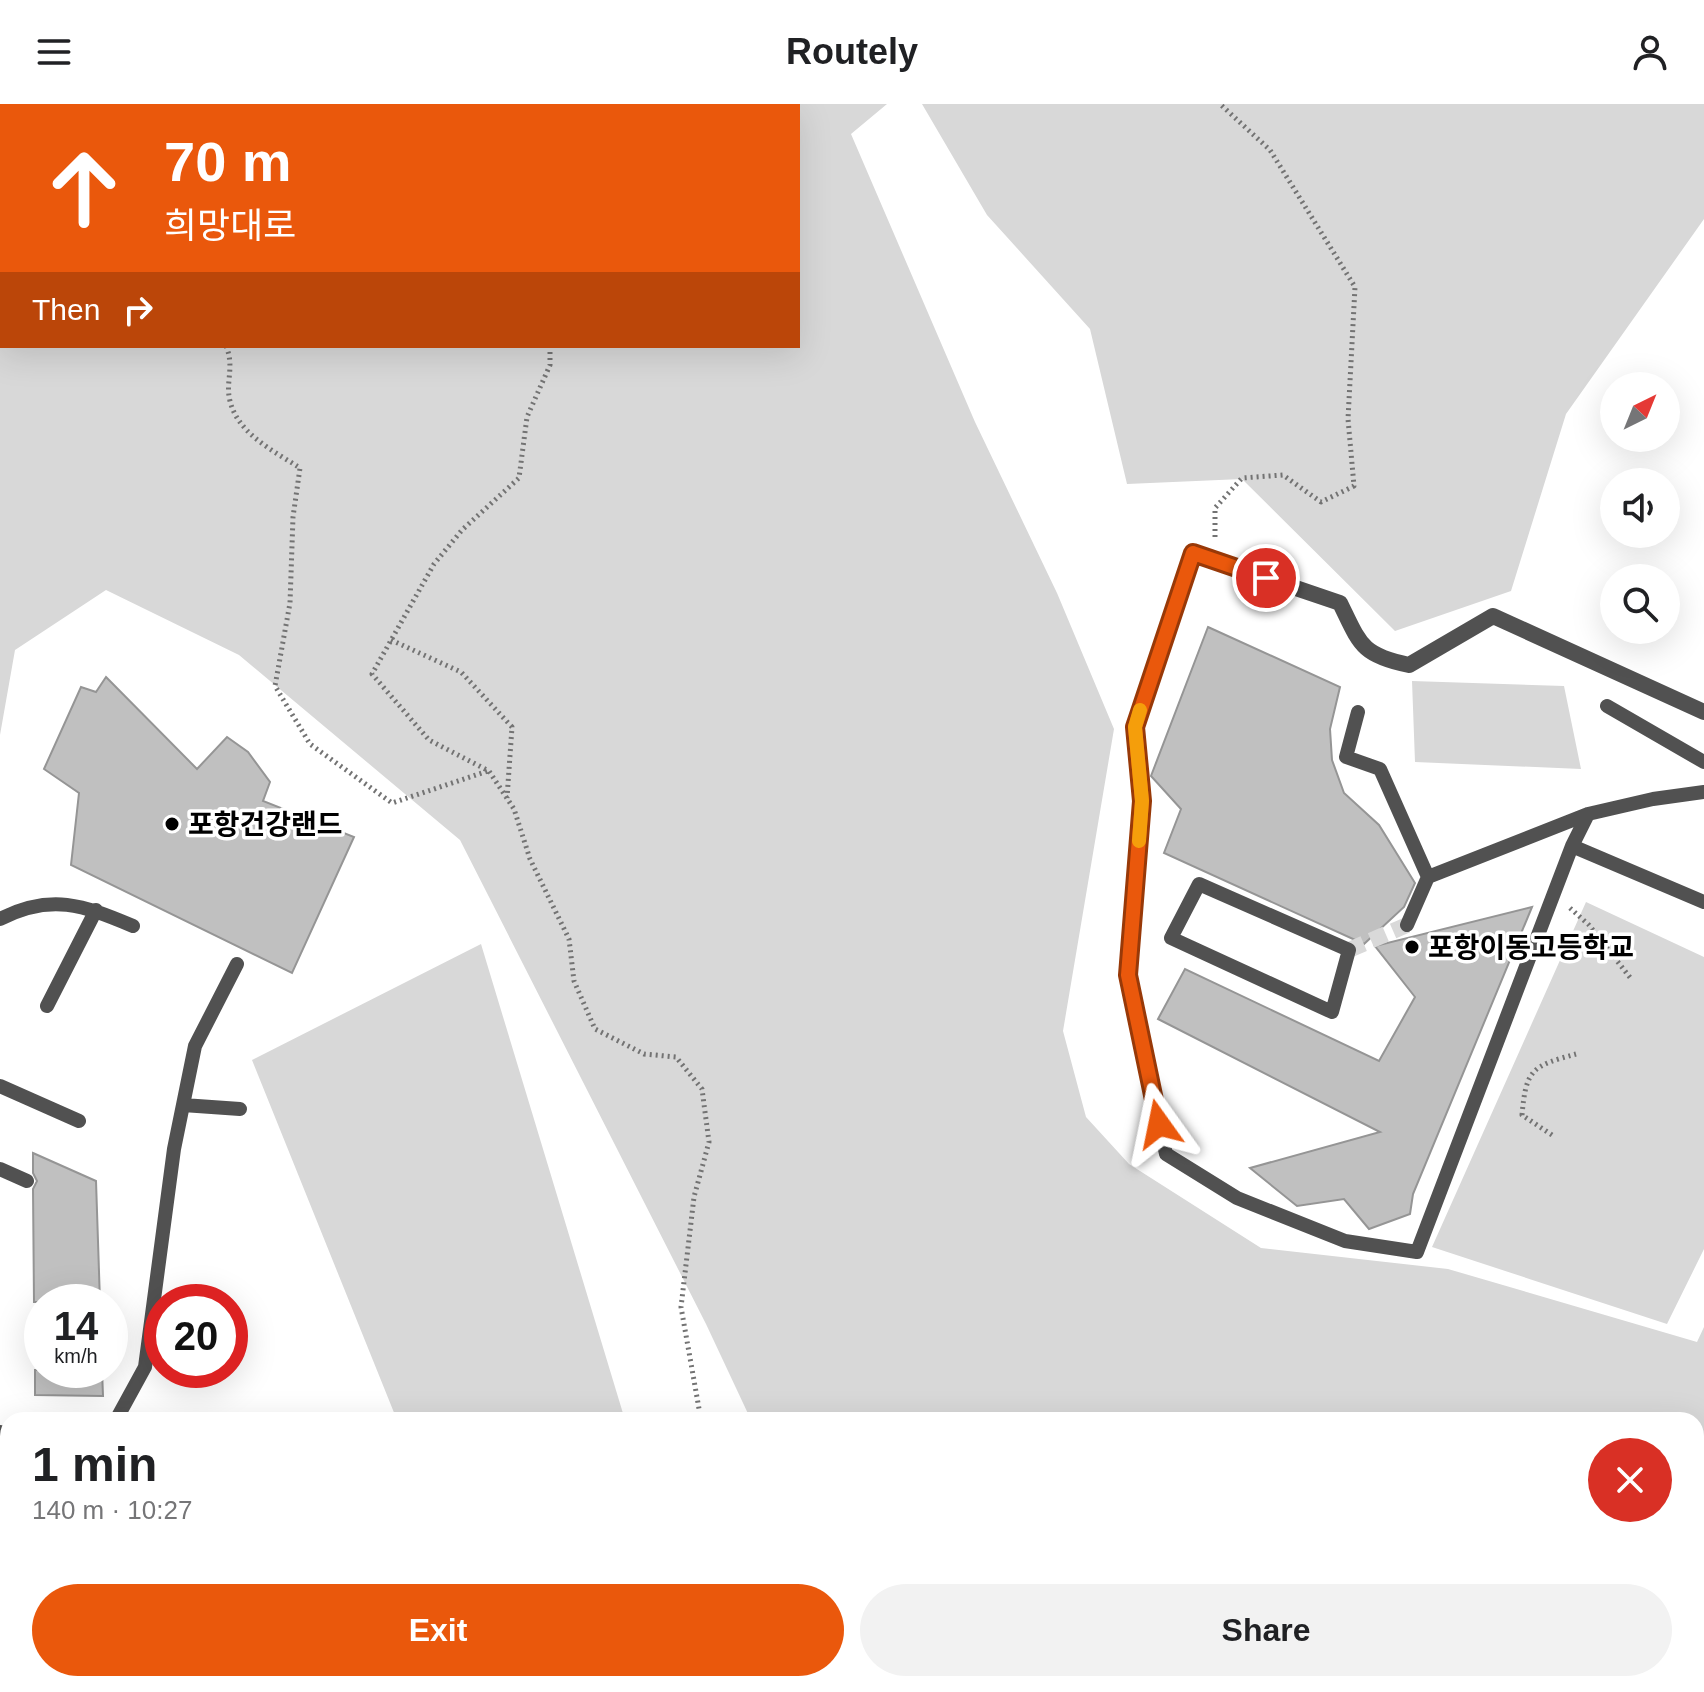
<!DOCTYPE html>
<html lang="en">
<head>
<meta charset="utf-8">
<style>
	body { margin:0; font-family:Arial,"Noto Sans KR",sans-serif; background:#f2f2f2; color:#202124; height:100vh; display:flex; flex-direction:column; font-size:30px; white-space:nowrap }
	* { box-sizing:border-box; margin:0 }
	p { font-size:26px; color:#757577 }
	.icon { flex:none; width:44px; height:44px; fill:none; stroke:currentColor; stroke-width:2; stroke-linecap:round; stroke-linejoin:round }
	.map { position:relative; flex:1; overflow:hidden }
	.sheet { position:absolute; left:0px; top:1308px; width:1704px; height:280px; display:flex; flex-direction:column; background:#fff; border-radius:24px 24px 0 0; box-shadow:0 8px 32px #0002 }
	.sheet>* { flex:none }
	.banner { position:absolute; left:0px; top:0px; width:800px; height:244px; box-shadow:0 8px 32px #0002; background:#ea580c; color:#fff; overflow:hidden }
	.needle { width:52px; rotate:43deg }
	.controls { position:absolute; left:1600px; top:268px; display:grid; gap:16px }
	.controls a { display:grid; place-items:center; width:80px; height:80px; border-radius:50%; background:#fff; box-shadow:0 8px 32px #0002; font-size:40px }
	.speed { position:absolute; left:24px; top:1180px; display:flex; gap:16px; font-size:40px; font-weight:700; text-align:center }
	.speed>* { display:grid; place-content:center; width:104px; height:104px; border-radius:50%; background:#fff; box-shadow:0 8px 32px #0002; line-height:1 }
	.speed small { font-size:20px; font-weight:400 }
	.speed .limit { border:12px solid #d22; background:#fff; color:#111 }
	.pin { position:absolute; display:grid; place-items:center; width:68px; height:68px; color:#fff; margin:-34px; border:4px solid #fff; border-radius:50%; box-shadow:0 2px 8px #0007 }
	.me { position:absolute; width:88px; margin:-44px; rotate:348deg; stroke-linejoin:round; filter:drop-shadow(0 0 6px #0008) }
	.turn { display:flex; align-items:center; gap:28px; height:168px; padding:0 32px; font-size:36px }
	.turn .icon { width:104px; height:104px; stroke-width:2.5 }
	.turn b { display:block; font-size:56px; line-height:68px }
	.then { display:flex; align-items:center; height:76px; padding:0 32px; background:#0003; gap:16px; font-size:30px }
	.round { display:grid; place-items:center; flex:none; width:84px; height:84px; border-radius:42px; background:#f2f2f2 }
	.headline { display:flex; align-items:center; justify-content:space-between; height:136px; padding:0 32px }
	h1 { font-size:48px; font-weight:800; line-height:60px }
	.action { display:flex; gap:16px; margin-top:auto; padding:16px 32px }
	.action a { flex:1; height:92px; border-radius:48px; background:#ea580c; color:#fff; font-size:32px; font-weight:800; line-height:92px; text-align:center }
	.action a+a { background:#f2f2f2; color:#202124 }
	header { display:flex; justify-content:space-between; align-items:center; height:104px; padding:0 32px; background:#fff; font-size:36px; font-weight:800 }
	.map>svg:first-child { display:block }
	.green { fill:#d8d8d8; fill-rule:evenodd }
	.building { fill:#c0c0c0; stroke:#959595; stroke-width:2 }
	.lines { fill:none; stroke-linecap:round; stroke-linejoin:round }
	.street-tunnel { stroke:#d9d9d9; stroke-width:16; stroke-dasharray:16 8; stroke-linecap:butt }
	.path { stroke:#737373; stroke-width:5; stroke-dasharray:2 4; stroke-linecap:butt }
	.lane { stroke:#515151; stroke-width:14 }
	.street { stroke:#515151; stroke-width:16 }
	.route-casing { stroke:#983908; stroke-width:20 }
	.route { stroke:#ea580c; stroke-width:14 }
	.slow { stroke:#f59e0b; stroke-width:14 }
	.poi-dot { fill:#000; stroke:#fff; stroke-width:3 }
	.labels { text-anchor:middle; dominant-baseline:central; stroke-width:7; stroke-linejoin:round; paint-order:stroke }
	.poi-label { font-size:28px; font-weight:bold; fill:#000; stroke:#fff; text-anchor:start }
</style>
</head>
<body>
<header><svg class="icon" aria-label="menu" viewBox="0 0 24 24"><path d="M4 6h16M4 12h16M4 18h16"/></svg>Routely<svg class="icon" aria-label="person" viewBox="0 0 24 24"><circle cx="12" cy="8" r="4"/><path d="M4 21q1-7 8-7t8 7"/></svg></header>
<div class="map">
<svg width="1704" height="1588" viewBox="0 0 1704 1588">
	<rect width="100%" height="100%" fill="#fff"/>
	<path class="green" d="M0 0H887L851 30 975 318 1057 489 1114 625 1063 927 1086 1013 1129 1060 1261 1144 1448 1165 1697 1238 1704 1223V1588H1614L1566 1580H1696V1316H751L706 1220 460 736 239 551 106 486 15 546 0 631ZM798 2V242H2V2Z
		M922 0H1704V115L1566 310 1511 487 1395 527 1242 375 1127 380 1090 225 987 111Z
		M1412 577 1564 582 1581 665 1415 658Z
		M1586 798 1704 853V1145L1667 1220 1432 1143Z
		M481 840 625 1316H397L252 956Z
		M503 1580H705L707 1588H506Z
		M835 1580H1093L1090 1588H836Z
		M1122 1580H1450L1491 1588H1119Z"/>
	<path class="building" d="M1208 523 1340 583 1330 625 1332 656 1344 689 1379 721 1415 779 1404 803 1364 840 1164 749 1181 705 1151 672Z
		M106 573 197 665 227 633 248 648 270 678 263 697 354 733 292 869 71 761 79 689 44 665 81 583 96 588Z
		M1532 803 1413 1090 1410 1110 1369 1125 1344 1095 1297 1102 1250 1064 1380 1028 1158 915 1185 865 1379 957 1415 893 1375 842Z
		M33 1049 96 1077 100 1198H34L33 1085 37 1077 33 1069Z
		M35 1266H102L103 1292 35 1291Z"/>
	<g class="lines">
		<path class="street-tunnel" d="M1349 846 1407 821"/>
		<path class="path" d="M83 2V0
			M688 2 689 0
			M226 242C235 263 225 278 230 297 238 330 274 347 300 364L293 413 290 499 275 582 310 640 392 699 488 667
			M550 242V261L527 313 519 374 462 426 434 460 372 570 429 636 489 667 514 705 530 755 569 835 574 877 595 925 644 950 676 953 702 985 709 1038 694 1093 681 1203 701 1316
			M1215 433V404L1242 374 1283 371 1321 398 1354 382 1348 315 1355 183 1270 46 1220 0
			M391 536 461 568 512 623 507 694
			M1570 804 1589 821 1632 876
			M1552 1031 1522 1011C1526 965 1532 962 1576 950
			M768 1580 769 1588"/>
		<path class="lane" d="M1607 602 1704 658
			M1358 608 1346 653 1380 665 1428 773
			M1142 697 1128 871 1166 1050 1237 1094 1345 1137 1417 1148 1572 742 1588 710
			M1572 742 1704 798
			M1199 780 1349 846 1332 908 1171 834Z
			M0 815C51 789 83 801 133 822
			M1407 821 1428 773 1588 710 1653 695 1704 688
			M47 902 96 806
			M0 982 79 1017
			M183 1001 240 1005
			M0 1065 27 1077
			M116 1316 145 1263 174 1045 195 942 237 860
			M0 1328 8 1333
			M230 1580 233 1588
			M1381 1588V1585"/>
		<path class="street" d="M1142 697 1135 623 1193 449 1340 499C1360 540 1361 551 1409 561L1493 512 1704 608"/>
	</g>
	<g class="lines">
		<defs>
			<path id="route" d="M1159 1020 1128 871 1142 697 1135 623 1193 449 1266 474"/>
		</defs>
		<use href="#route" class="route-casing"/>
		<use href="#route" class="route"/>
		<path class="slow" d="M1139 737 1142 697 1135 623 1140 606"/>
	</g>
	<g class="poi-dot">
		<circle cx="172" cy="720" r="8"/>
		<circle cx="1412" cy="843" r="8"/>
	</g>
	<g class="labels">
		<g class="poi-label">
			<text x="188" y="720">포항건강랜드</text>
			<text x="1428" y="843">포항이동고등학교</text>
		</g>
	</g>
</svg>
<div class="controls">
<a><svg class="needle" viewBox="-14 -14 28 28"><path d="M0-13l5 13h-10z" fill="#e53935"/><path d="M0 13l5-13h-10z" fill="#757577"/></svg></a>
<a><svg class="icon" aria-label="sound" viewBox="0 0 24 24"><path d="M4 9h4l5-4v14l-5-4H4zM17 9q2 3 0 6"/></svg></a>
<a><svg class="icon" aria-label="search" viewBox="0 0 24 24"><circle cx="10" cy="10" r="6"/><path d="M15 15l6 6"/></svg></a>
</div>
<div class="speed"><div>14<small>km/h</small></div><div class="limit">20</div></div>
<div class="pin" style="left:1266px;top:474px;background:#d93025"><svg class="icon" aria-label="arrive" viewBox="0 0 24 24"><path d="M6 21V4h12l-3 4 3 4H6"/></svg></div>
<svg class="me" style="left:1159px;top:1020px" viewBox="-20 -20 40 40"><path d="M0-17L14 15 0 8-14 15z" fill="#ea580c" stroke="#fff" stroke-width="4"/></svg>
<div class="banner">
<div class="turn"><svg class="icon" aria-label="ahead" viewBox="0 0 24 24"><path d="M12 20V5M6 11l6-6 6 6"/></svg><div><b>70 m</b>희망대로</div></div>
<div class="then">Then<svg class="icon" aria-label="right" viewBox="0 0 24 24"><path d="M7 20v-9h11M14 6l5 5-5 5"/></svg></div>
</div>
<section class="sheet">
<div class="headline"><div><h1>1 min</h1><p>140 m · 10:27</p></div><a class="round" style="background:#d93025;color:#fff"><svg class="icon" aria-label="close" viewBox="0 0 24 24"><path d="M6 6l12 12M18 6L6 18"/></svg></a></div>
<div class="action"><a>Exit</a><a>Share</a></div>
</section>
</div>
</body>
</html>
